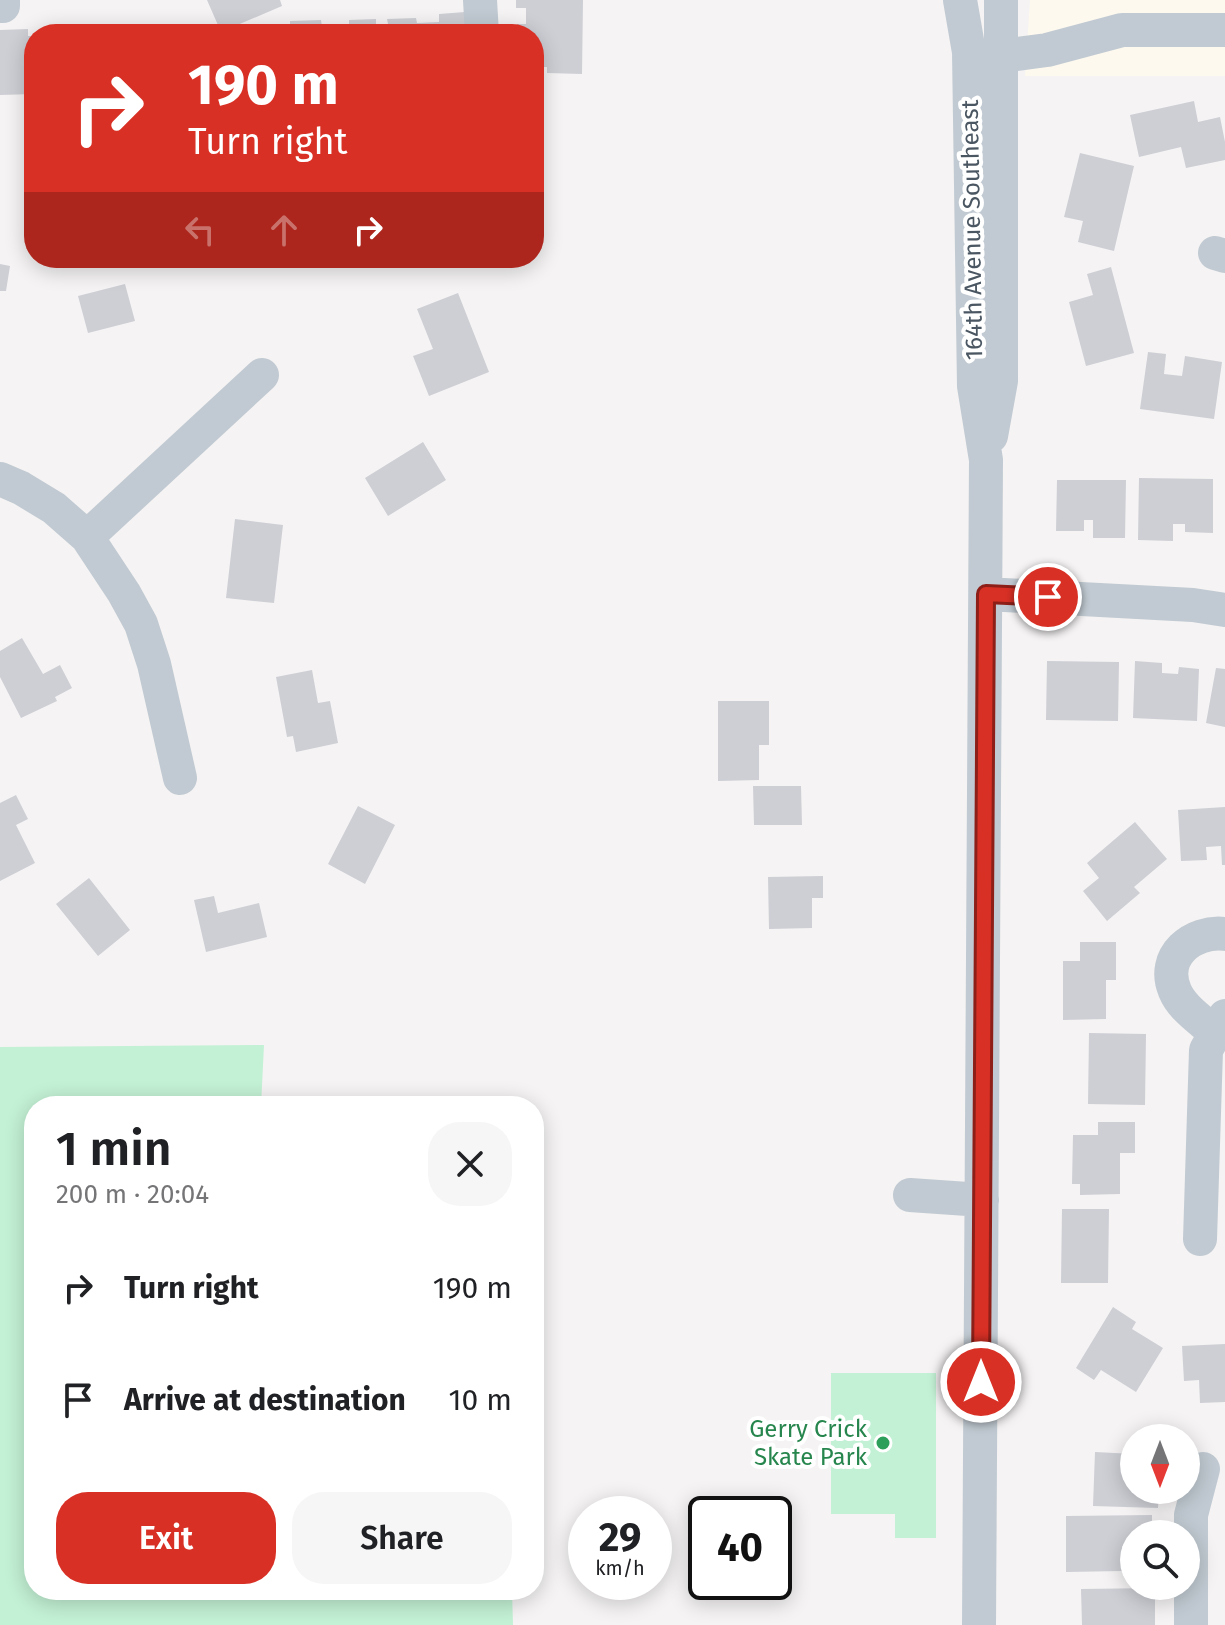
<!DOCTYPE html>
<html lang="en">
<head>
<meta charset="utf-8">
<style>
	body { margin:0; font-family:"Fira Sans",sans-serif; background:#f6f6f6; color:#202124; height:100vh; display:flex; flex-direction:column; font-size:30px; white-space:nowrap }
	* { box-sizing:border-box; margin:0 }
	p { font-size:26px; color:#757577 }
	.icon { flex:none; width:44px; height:44px; fill:none; stroke:currentColor; stroke-width:2; stroke-linecap:round; stroke-linejoin:round }
	.map { position:relative; flex:1; overflow:hidden }
	.side { position:absolute; left:24px; top:1096px; width:520px; height:504px; display:flex; flex-direction:column; background:#fff; border-radius:32px; box-shadow:0 4px 20px #0003 }
	.side>* { flex:none }
	.banner { position:absolute; left:24px; top:24px; width:520px; height:244px; border-radius:32px; box-shadow:0 4px 20px #0003; background:#d93025; color:#fff; overflow:hidden }
	.needle { width:52px; rotate:180deg }
	.fabs { position:absolute; left:1120px; top:1424px; display:grid; gap:16px }
	.fabs a { display:grid; place-items:center; width:80px; height:80px; border-radius:50%; background:#fff; box-shadow:0 4px 20px #0003; font-size:40px }
	.speed { position:absolute; left:568px; top:1496px; display:flex; gap:16px; font-size:40px; font-weight:700; text-align:center }
	.speed>* { display:grid; place-content:center; width:104px; height:104px; border-radius:50%; background:#fff; box-shadow:0 4px 20px #0003; line-height:1 }
	.speed small { font-size:20px; font-weight:400 }
	.speed .limit { border:4px solid #111; border-radius:12px; background:#fff; color:#111 }
	.pin { position:absolute; display:grid; place-items:center; width:68px; height:68px; color:#fff; margin:-34px; border:4px solid #fff; border-radius:50%; box-shadow:0 2px 8px #0007 }
	.me { position:absolute; width:88px; margin:-44px; rotate:0deg; stroke-linejoin:round; filter:drop-shadow(0 0 6px #0008) }
	.turn { display:flex; align-items:center; gap:28px; height:168px; padding:0 32px; font-size:36px }
	.turn .icon { width:104px; height:104px; stroke-width:2.5 }
	.turn b { display:block; font-size:56px; line-height:68px }
	.lanes { display:flex; align-items:center; height:76px; padding:0 32px; background:#0003; justify-content:center; gap:40px; direction:ltr }
	.lanes .off { opacity:.35 }
	.round { display:grid; place-items:center; flex:none; width:84px; height:84px; border-radius:32px; background:#f6f6f6 }
	.head { display:flex; align-items:center; justify-content:space-between; height:136px; padding:0 32px }
	h1 { font-size:48px; font-weight:600; line-height:60px }
	.action { display:flex; gap:16px; margin-top:auto; padding:16px 32px }
	.action a { flex:1; height:92px; border-radius:32px; background:#d93025; color:#fff; font-size:32px; font-weight:600; line-height:92px; text-align:center }
	.action a+a { background:#f6f6f6; color:#202124 }
	ul { padding:0; list-style:none }
	li { display:flex; align-items:center; gap:24px; height:112px; padding:0 32px }
	li div { flex:1 }
	li b { display:block; font-size:30px }
	li em { font-style:normal }
	.map>svg:first-child { display:block }
	.commercial { fill:#fdf9ef }
	.green { fill:#c3f1d5 }
	.building { fill:#cdcfd5 }
	.lines { fill:none; stroke-linecap:round; stroke-linejoin:round }
	.minor { stroke:#c1cad2; stroke-width:34 }
	.route-casing { stroke:#8d1f18; stroke-width:20 }
	.route { stroke:#d93025; stroke-width:14 }
	.leisure-dot { fill:#2e9e5b; stroke:#fff; stroke-width:3 }
	.labels { text-anchor:middle; dominant-baseline:central; stroke-width:8; stroke-linejoin:round; paint-order:stroke }
	.street-label { font-size:24px; fill:#4a5661; stroke:#fff }
	.leisure-label { font-size:24px; fill:#27864d; stroke:#fff; text-anchor:end }
</style>
</head>
<body>
<div class="map">
<svg width="1225" height="1625" viewBox="0 0 1225 1625">
	<rect width="100%" height="100%" fill="#f5f3f3"/>
	<path class="commercial" d="M1030 0H1225V76H1025Z"/>
	<path class="green" d="M264 1045 261 1106H34V1590H512L513 1625H0V1047Z
		M831 1373H936V1538H895V1514H831Z"/>
	<path class="building" d="M207 0H280L282 6 221 32Z
		M516 0H583L582 74 547 73V67H534V34H516L517 24H526V8H516Z
		M465 12 466 34H290V21L321 20 322 27 349 26V20L376 19V24H388L387 19 416 18 417 23 439 22V14Z
		M82 27V34H50V28Z
		M28 29V36H34V94L0 95V30Z
		M1194 101 1198 122 1220 117 1225 142V160L1186 168 1181 147 1139 157 1130 115Z
		M1080 153 1134 166 1114 251 1078 242 1083 221 1064 217Z
		M0 264 10 266 6 291H0Z
		M1111 267 1134 353 1086 366 1069 302 1093 295 1087 274Z
		M125 284 135 321 88 333 78 296Z
		M458 293 489 372 429 396 413 356 433 349 417 309Z
		M1148 352 1166 354 1164 374 1182 376 1185 356 1222 362 1214 419 1140 409Z
		M423 442 446 480 388 516 365 478Z
		M1139 478 1213 479V533L1185 532V524H1173V541L1138 540Z
		M1057 480H1126L1125 538H1093V520H1084V531H1056Z
		M235 519 283 525 274 603 226 598Z
		M22 638 43 674 60 665 72 688 55 697 57 701 21 718 0 677V651Z
		M1047 661 1119 662 1118 721 1046 720Z
		M1135 661 1162 663V673L1178 674 1179 667 1199 669 1197 721 1133 718Z
		M1216 668 1225 669V727L1206 723Z
		M312 670 318 703 330 701 338 743 296 752 293 736 287 737 276 677Z
		M718 701H769V745H759V780L718 781Z
		M753 786H801L802 825H754Z
		M16 795 28 819 16 825 35 863 0 881V803Z
		M358 806 395 825 365 884 328 864Z
		M1225 807V865H1222L1221 846 1206 847 1207 860 1181 861 1178 810Z
		M1135 822 1167 859 1134 887 1140 893 1107 921 1083 891 1099 878 1087 863Z
		M823 876V898H812V928L769 929 768 877Z
		M89 878 130 930 98 956 56 904Z
		M214 896 218 913 259 903 267 937 206 952 194 900Z
		M1080 942H1116V980H1106V1019L1063 1020V961H1080Z
		M1089 1033 1146 1034 1145 1105 1088 1104Z
		M1098 1122H1135V1153H1120V1194L1080 1195V1184H1072L1073 1135H1098Z
		M1062 1209H1109L1108 1283H1061Z
		M1113 1307 1136 1322 1132 1329 1163 1348 1136 1392 1101 1370 1094 1380 1076 1368Z
		M1225 1344V1402L1200 1403 1199 1380 1184 1381 1182 1346Z
		M1095 1452 1134 1454V1490H1159L1158 1508 1093 1506Z
		M1152 1515V1534H1134V1546H1122V1571L1066 1572V1516Z
		M1155 1588V1625H1082L1081 1589Z"/>
	<g class="lines">
		<path class="minor" d="M480 0 482 34
			M960 0 969 52 974 386 986 460 979 1625
			M0 6H3V0
			M1001 56 1047 50 1122 30H1225
			M1215 253 1225 256
			M991 436 1001 381V0
			M0 479 21 488 54 508 87 537 124 593 141 624 154 664 180 778
			M87 537 262 375
			M986 594 1193 605 1225 610
			M1214 1032C1201 1020 1182 1008 1175 991 1160 956 1193 930 1225 934
			M910 1195 982 1200
			M1200 1239 1206 1050 1225 1016
			M1191 1625V1515L1203 1469"/>
	</g>
	<g class="lines">
		<defs>
			<path id="route" d="M981 1382 986 594 1048 597"/>
		</defs>
		<use href="#route" class="route-casing"/>
		<use href="#route" class="route"/>
	</g>
	<circle class="leisure-dot" cx="883" cy="1443" r="8"/>
	<g class="labels">
		<g class="street-label">
			<text transform="translate(972 230) rotate(-91)">164th Avenue Southeast</text>
		</g>
		<g class="leisure-label">
			<text x="867" y="1429">Gerry Crick<tspan x="867" dy="28">Skate Park</tspan></text>
		</g>
	</g>
</svg>
<div class="fabs">
<a><svg class="needle" viewBox="-14 -14 28 28"><path d="M0-13l5 13h-10z" fill="#e53935"/><path d="M0 13l5-13h-10z" fill="#757577"/></svg></a>
<a><svg class="icon" aria-label="search" viewBox="0 0 24 24"><circle cx="10" cy="10" r="6"/><path d="M15 15l6 6"/></svg></a>
</div>
<div class="speed"><div>29<small>km/h</small></div><div class="limit">40</div></div>
<div class="pin" style="left:1048px;top:597px;background:#d93025"><svg class="icon" aria-label="arrive" viewBox="0 0 24 24"><path d="M6 21V4h12l-3 4 3 4H6"/></svg></div>
<svg class="me" style="left:981px;top:1382px" viewBox="-20 -20 40 40"><circle r="17" fill="#d93025" stroke="#fff" stroke-width="3"/><path d="M0-11L8 9 0 5-8 9z" fill="#fff"/></svg>
<div class="banner">
<div class="turn"><svg class="icon" aria-label="right" viewBox="0 0 24 24"><path d="M7 20v-9h11M14 6l5 5-5 5"/></svg><div><b>190 m</b>Turn right</div></div>
<div class="lanes"><svg class="icon off" aria-label="left" viewBox="0 0 24 24"><path d="M17 20v-9H6M10 6l-5 5 5 5"/></svg><svg class="icon off" aria-label="ahead" viewBox="0 0 24 24"><path d="M12 20V5M6 11l6-6 6 6"/></svg><svg class="icon" aria-label="right" viewBox="0 0 24 24"><path d="M7 20v-9h11M14 6l5 5-5 5"/></svg></div>
</div>
<section class="side">
<div class="head"><div><h1>1 min</h1><p>200 m · 20:04</p></div><a class="round"><svg class="icon" aria-label="close" viewBox="0 0 24 24"><path d="M6 6l12 12M18 6L6 18"/></svg></a></div>
<ul>
<li><svg class="icon" aria-label="right" viewBox="0 0 24 24"><path d="M7 20v-9h11M14 6l5 5-5 5"/></svg><div><b>Turn right</b></div><em>190 m</em></li>
<li><svg class="icon" aria-label="arrive" viewBox="0 0 24 24"><path d="M6 21V4h12l-3 4 3 4H6"/></svg><div><b>Arrive at destination</b></div><em>10 m</em></li>
</ul>
<div class="action"><a>Exit</a><a>Share</a></div>
</section>
</div>
</body>
</html>
